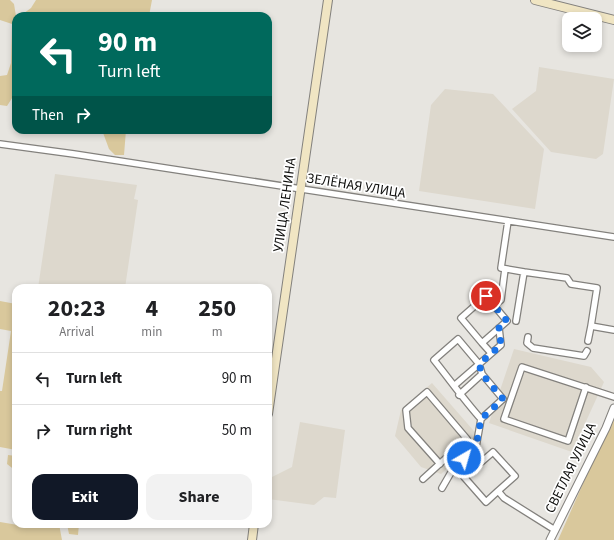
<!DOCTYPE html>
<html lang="en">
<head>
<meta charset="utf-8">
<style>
	body { margin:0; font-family:"Source Sans 3",sans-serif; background:#f2f2f2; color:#202124; height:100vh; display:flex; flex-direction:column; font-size:15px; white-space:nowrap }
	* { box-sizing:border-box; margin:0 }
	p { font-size:13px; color:#757577 }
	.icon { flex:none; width:22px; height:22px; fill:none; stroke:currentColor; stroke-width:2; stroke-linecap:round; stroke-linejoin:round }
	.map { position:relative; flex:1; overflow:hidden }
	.panel { position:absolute; left:12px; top:284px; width:260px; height:244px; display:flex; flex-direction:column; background:#fff; border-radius:12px; box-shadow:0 2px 6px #0003 }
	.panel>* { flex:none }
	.top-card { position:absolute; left:12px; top:12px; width:260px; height:122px; border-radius:12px; box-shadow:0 2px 6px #0003; background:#00695c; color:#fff; overflow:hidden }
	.fabs { position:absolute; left:562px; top:12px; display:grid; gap:8px }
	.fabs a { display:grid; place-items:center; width:40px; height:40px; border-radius:8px; background:#fff; box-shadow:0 2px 6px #0003; font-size:20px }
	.pin { position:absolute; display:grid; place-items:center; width:34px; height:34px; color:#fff; margin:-17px; border:2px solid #fff; border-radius:50%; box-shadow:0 1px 4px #0007 }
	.me { position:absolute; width:44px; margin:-22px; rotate:38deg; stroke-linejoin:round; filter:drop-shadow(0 0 3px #0008) }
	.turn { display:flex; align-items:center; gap:14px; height:84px; padding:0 20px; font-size:18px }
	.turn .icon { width:52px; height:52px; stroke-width:2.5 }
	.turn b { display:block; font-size:28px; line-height:34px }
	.then { display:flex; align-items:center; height:38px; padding:0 20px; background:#0003; gap:8px; font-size:15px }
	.eta { display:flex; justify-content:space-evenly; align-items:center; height:68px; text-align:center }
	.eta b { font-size:24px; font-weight:700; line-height:28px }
	.action { display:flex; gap:8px; margin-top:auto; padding:8px 20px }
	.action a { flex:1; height:46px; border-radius:12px; background:#111827; color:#fff; font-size:16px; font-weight:700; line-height:46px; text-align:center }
	.action a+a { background:#f2f2f2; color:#202124 }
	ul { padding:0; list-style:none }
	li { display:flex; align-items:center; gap:12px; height:52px; padding:0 20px; border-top:1px solid #e0e0e0 }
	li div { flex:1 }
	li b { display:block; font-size:15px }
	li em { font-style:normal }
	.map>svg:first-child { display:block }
	.built { fill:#ddd8cd }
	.green { fill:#d9c89c }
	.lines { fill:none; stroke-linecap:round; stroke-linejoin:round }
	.minor-casing { stroke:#83817d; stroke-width:8 }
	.tertiary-casing { stroke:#83817d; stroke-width:9 }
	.secondary-casing { stroke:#83817d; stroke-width:10 }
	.minor { stroke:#fff; stroke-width:5.5 }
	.tertiary { stroke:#fff; stroke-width:7 }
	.secondary { stroke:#f0e5c3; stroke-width:8 }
	.route { stroke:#1a73e8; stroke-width:7; stroke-dasharray:0 12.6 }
	.labels { text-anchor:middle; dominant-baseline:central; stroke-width:3.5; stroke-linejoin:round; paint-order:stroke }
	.street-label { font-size:14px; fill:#0e0e0c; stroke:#fff }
</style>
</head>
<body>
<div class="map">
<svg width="614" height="540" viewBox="0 0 614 540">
	<rect width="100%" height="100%" fill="#e7e5e0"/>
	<path class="built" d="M539 67 614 79 603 154 596 159 551 152 512 109 536 91Z
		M445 89 493 94 544 149 535 209 419 191 431 105Z
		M55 174 137 185 134 199 138 200 125 288H38Z
		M514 349 591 367 604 382 572 452 489 423Z
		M432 383 480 438 441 474 421 467 395 436 401 410Z
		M300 422 345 430 336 498 324 497 314 505 268 499V479L292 467Z"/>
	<path class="green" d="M0 0H10L14 4 16 16V95H14L7 106 0 105V76L7 75 11 63 12 24 0 20Z
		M36 0H152L149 16H20L31 8Z
		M102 130H126L124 155H115L109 149Z
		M0 301 16 304V450L0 447V391H2L11 331 0 329Z
		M614 414V540H558Z
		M8 455 16 456V471L7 464Z
		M0 522 18 525 59 524 62 540H0Z
		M67 524H79L78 535 69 534Z"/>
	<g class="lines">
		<defs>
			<path id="minor" d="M0 144 74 154 614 237
				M508 221 501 268 524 272
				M486 296 507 321 482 343 461 318Z
				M494 305 501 300 505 269
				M516 321 524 272 567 278 571 284 597 288 591 326 614 330
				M528 337 527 343 533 348 584 356 587 351
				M588 341 591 326
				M482 343 491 353
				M455 385 501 345 499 328
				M586 387 568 441 504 419 522 367 614 397
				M459 395 482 374
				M423 479 467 439 427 392 406 410 408 428 440 464
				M442 488 453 469 476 447 481 419 503 399 482 374 479 364 458 339 434 360C450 380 464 400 481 419
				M498 491 515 476 493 452 464 477 486 502 498 491 504 498 555 530"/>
			<path id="tertiary" d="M550 540 606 428 614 408"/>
			<path id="secondary" d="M535 0 614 20
				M268 414 328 0
				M252 540 254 524"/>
		</defs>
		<use href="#minor" class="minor-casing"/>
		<use href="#tertiary" class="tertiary-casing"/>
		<use href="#secondary" class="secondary-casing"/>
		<use href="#minor" class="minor"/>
		<use href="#tertiary" class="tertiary"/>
		<use href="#secondary" class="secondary"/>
	</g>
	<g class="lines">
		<path class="route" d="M464 458 476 447 481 419 503 399 482 374 479 364 501 345 499 328 507 321 486 296"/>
	</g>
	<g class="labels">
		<g class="street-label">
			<text transform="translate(356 186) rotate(9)">ЗЕЛЁНАЯ УЛИЦА</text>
			<text transform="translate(285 205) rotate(-82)">УЛИЦА ЛЕНИНА</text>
			<text transform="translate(571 468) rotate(-64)">СВЕТЛАЯ УЛИЦА</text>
		</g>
	</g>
</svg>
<div class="fabs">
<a><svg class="icon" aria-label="layers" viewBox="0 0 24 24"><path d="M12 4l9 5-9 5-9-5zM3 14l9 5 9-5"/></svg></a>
</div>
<div class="pin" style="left:486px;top:296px;background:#d93025"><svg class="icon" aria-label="arrive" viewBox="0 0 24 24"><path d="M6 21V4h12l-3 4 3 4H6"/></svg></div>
<svg class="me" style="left:464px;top:458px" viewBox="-20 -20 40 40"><circle r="17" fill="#1a73e8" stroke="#fff" stroke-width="3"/><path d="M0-11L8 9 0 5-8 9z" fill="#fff"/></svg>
<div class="top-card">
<div class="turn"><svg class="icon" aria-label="left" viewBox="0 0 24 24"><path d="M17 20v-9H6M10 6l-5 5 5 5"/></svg><div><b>90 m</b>Turn left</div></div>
<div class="then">Then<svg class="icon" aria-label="right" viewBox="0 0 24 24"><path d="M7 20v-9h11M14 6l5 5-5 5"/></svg></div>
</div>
<section class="panel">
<div class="eta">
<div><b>20:23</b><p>Arrival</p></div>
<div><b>4</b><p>min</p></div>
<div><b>250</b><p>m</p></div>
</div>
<ul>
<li><svg class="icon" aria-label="left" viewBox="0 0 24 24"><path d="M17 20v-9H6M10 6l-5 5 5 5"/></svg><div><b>Turn left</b></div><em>90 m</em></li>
<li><svg class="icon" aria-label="right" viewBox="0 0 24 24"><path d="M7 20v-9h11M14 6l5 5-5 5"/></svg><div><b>Turn right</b></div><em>50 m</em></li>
</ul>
<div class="action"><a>Exit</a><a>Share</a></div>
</section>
</div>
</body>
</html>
